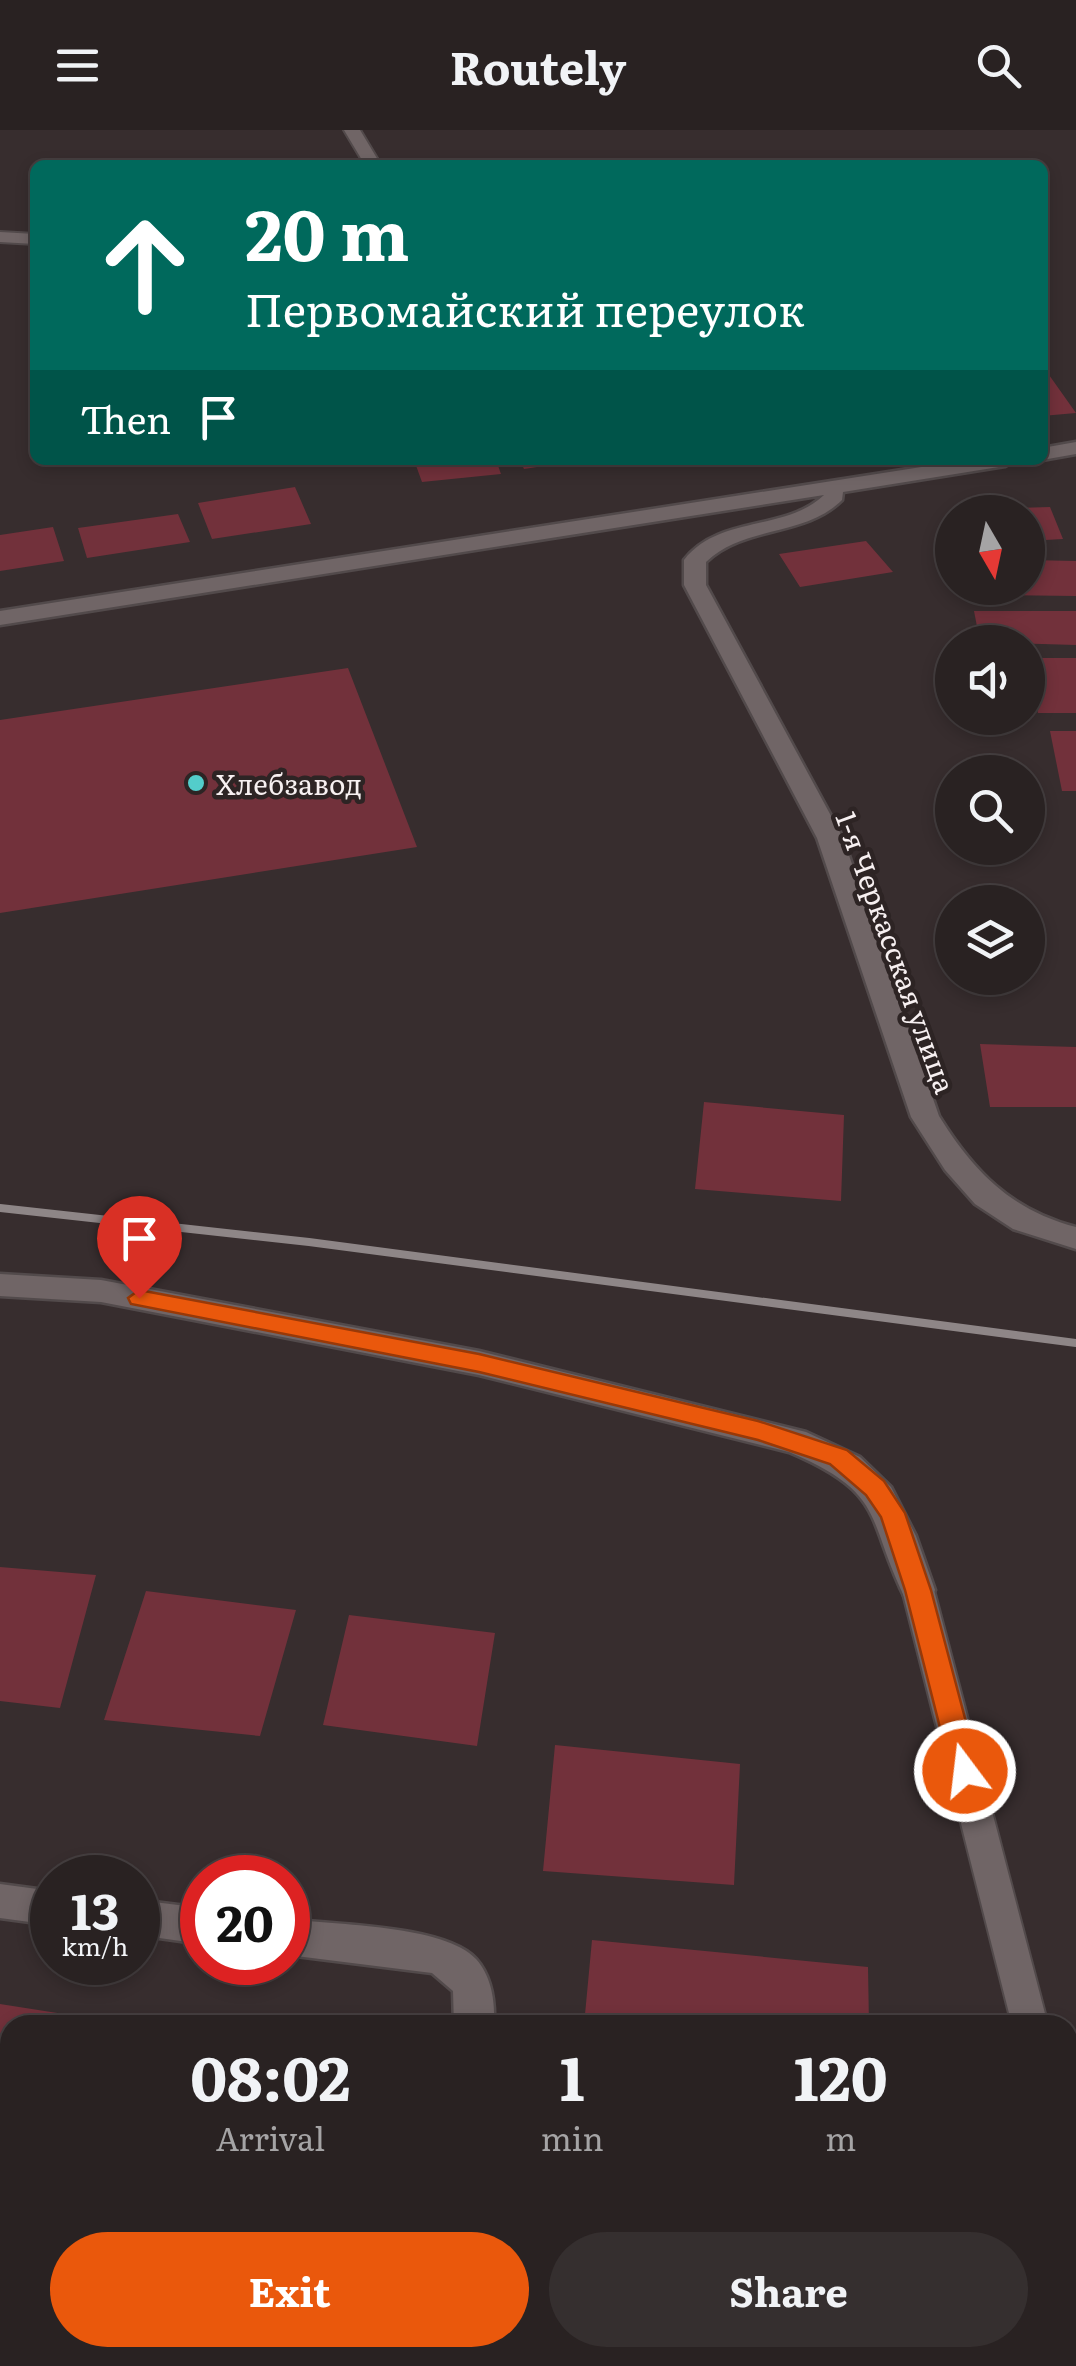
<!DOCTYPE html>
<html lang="en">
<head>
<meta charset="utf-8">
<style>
	body { margin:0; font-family:Literata,serif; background:#352f2f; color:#f1f3f6; height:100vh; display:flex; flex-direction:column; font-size:38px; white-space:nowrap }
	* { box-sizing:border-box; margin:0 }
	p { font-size:32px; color:#a5a4a5 }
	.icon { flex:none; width:55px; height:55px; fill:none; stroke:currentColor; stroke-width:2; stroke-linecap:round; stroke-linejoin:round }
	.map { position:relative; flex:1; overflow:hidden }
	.drawer { position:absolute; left:0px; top:1885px; width:1078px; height:352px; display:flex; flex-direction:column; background:#292222; border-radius:30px 30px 0 0; box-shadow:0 5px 15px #0003,0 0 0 2px #453f40 }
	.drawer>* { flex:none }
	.top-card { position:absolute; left:30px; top:30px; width:1018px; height:305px; border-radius:15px; box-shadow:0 5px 15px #0003,0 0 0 2px #453f40; background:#00695c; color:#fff; overflow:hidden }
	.needle { width:65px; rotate:171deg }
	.controls { position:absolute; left:935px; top:365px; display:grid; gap:20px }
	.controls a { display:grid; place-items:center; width:110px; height:110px; border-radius:50%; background:#292222; box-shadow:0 5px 15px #0003,0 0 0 2px #453f40; font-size:50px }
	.speed { position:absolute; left:30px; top:1725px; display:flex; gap:20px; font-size:50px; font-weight:700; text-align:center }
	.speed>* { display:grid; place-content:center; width:130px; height:130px; border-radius:50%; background:#292222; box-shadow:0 5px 15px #0003,0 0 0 2px #453f40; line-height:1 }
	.speed small { font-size:25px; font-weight:400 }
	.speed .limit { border:15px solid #d22; background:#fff; color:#111 }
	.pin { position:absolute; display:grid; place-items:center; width:85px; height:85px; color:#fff; margin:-102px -42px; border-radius:50% 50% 50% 0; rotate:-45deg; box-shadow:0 0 10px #0007 }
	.pin .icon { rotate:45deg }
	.me { position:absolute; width:110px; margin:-55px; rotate:345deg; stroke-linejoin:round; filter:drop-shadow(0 0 8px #0008) }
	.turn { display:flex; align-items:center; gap:35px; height:210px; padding:0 50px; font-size:45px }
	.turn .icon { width:130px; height:130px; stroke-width:2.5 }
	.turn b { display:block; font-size:70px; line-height:85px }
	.then { display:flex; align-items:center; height:95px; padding:0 50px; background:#0003; gap:20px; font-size:38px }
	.eta { display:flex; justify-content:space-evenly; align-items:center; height:170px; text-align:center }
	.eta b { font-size:60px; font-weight:700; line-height:70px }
	.primary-button { display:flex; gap:20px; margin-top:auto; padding:20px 50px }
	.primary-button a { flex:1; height:115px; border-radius:60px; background:#ea580c; color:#fff; font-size:40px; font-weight:700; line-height:115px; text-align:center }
	.primary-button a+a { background:#352f2f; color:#f1f3f6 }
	header { display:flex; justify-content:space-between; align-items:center; height:130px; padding:0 50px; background:#292222; font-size:45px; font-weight:700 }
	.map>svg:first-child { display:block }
	.building { fill:#72313b }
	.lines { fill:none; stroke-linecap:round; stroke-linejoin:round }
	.service-casing { stroke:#524a4b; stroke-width:4 }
	.minor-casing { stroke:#524a4b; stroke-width:5 }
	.service { fill:#706566; fill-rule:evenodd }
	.minor { fill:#706566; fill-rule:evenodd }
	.rail { stroke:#8e8687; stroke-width:8 }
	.route { fill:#ea580c; stroke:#983908; stroke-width:2.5 }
	.poi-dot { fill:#53cdcb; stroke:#2d2424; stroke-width:4 }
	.labels { text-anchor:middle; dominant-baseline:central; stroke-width:9; stroke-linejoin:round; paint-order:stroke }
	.poi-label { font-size:28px; fill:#f7f0f1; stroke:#2d2424; text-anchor:start }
	.street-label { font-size:28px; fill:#f7f0f1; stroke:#2d2424 }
</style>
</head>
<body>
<header><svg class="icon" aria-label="menu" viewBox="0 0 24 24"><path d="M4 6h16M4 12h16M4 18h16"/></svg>Routely<svg class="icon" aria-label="search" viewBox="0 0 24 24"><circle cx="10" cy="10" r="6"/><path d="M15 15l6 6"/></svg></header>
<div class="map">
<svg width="1076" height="2236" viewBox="0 0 1076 2236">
	<rect width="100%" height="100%" fill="#372d2e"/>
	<path class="building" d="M1042 235 1076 283 1042 286Z
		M414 330H496L501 344 422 352Z
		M520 330H570V332L524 339Z
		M295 357 311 394 212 409 198 373Z
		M1050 377 1063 409 1028 411V382H973V379Z
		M178 384 190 412 87 428 78 398Z
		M53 397 64 431 0 441V405Z
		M866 411 893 442 800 457 779 424Z
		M1028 430 1076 431V466L982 465 980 458H1028Z
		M974 481H1076V515L980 512Z
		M1028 528H1076V583H1038L1028 547Z
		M348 538 417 717 0 783V590Z
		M1050 601H1076V661H1062Z
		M980 914 1076 917V977H990Z
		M704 972 844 985 841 1071 695 1059Z
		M0 1437 96 1445 60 1578 0 1571Z
		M146 1461 296 1480 260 1606 104 1590Z
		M349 1485 495 1503 477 1616 323 1595Z
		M555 1615 740 1634 734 1755 543 1741Z
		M592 1810 868 1837 869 1895H584Z
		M0 1874 70 1885 67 1895H10V2097L5 2114 0 2113Z"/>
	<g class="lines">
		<defs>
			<path id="service" d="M344 0H360L381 35H365Z
				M0 102 35 104V114L0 112Z
				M918 1447 929 1451 934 1460 1048 1895H1012L902 1460 907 1451Z
				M1068 2020 1076 2023V2091L1068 2088Z"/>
			<path id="minor" d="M1076 312V324L1042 330H1041L1042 318Z
				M966 330H1015L1005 336 843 362 842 370C805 407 744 395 706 432V455L843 708 939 986C974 1042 1011 1080 1076 1097V1119L1013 1099 975 1074 945 1040 911 987 817 708 684 455V430C719 385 785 402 824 365L0 495V481Z
				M0 1144 101 1150 479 1221 806 1302 860 1327 891 1357 916 1406 935 1460 930 1470 918 1474 906 1470C865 1388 888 1364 789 1322L479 1245 101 1172 0 1166Z
				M0 1754 52 1761V1795L0 1788Z
				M138 1770 202 1778V1814L138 1805Z
				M288 1789C334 1795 445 1795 476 1829 492 1847 495 1872 494 1895H454L453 1861 432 1843 288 1825Z
				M410 2228H454L453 2236H409Z"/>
		</defs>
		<use href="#service" class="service-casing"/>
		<use href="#minor" class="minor-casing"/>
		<use href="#service" class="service"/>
		<use href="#minor" class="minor"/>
		<path class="rail" d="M0 1078 309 1112 1076 1213"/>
	</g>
	<path class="route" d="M139 1160 479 1224 758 1291 847 1320 884 1351 905 1383 931 1460 979 1641 974 1650 965 1653 955 1650 951 1641 905 1460 881 1387 866 1365 830 1334 758 1310 479 1242 131 1174 128 1168Z"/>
	<circle class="poi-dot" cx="196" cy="653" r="10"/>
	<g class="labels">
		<g class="poi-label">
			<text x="216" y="653">Хлебзавод</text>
		</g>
		<g class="street-label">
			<text transform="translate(897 822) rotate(70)">1-я Черкасская улица</text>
		</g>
	</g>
</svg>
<div class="controls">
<a><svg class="needle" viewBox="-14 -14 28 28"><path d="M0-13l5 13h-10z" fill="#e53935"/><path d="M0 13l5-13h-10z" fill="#a5a4a5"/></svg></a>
<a><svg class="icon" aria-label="sound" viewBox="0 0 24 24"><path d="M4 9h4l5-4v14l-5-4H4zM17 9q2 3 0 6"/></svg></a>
<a><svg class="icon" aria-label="search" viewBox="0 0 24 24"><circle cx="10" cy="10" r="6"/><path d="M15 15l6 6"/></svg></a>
<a><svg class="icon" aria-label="layers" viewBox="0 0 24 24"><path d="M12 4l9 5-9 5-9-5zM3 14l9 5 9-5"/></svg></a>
</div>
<div class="speed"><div>13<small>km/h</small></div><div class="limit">20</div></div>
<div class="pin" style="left:139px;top:1168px;background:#d93025"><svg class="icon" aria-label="arrive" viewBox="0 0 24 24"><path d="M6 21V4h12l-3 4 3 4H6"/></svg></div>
<svg class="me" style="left:965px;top:1641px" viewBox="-20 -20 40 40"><circle r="17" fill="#ea580c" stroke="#fff" stroke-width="3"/><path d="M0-11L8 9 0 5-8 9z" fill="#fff"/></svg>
<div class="top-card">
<div class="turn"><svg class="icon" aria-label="ahead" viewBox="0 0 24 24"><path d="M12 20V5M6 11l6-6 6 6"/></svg><div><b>20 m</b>Первомайский переулок</div></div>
<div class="then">Then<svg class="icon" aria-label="arrive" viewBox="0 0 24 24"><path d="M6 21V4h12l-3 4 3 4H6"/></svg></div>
</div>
<section class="drawer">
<div class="eta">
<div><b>08:02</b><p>Arrival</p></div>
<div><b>1</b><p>min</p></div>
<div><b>120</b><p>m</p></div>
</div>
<div class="primary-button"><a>Exit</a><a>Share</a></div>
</section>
</div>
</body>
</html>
